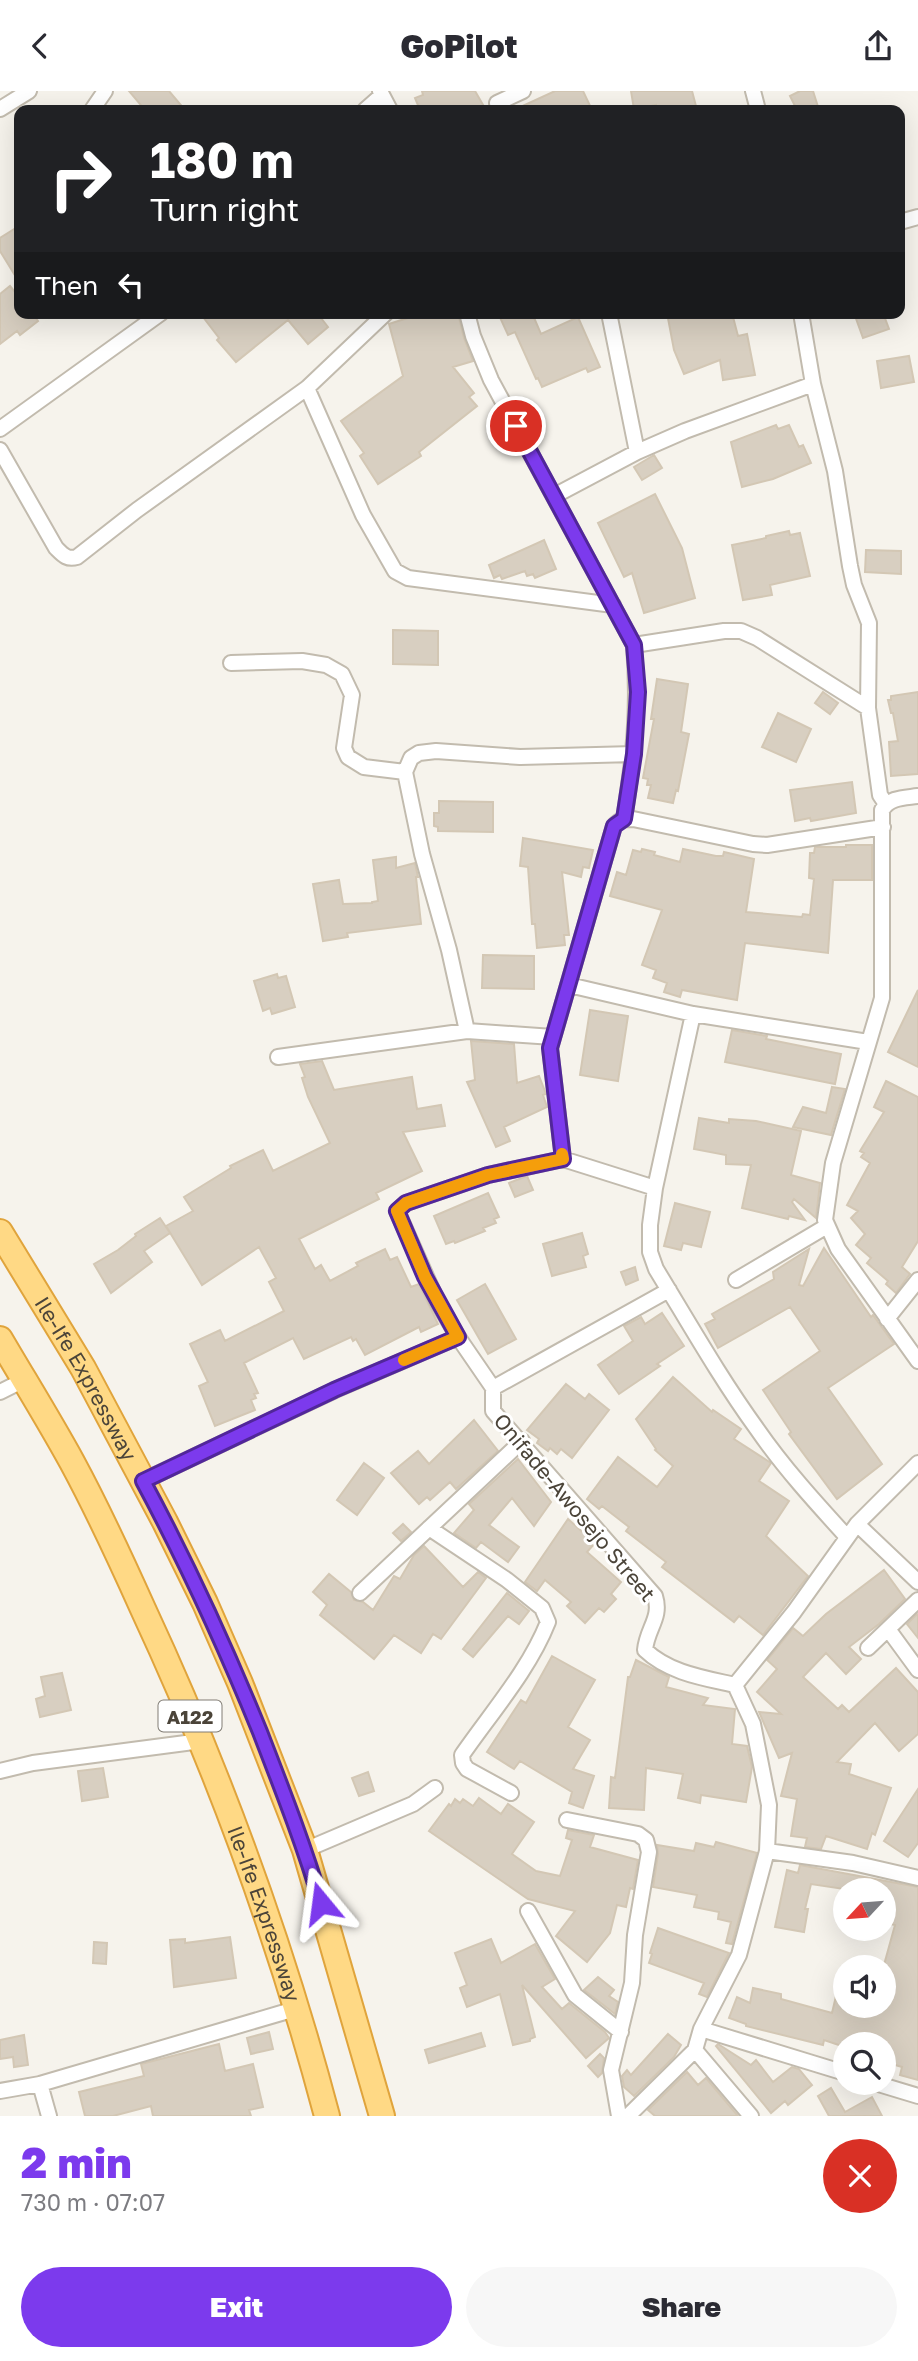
<!DOCTYPE html>
<html lang="en">
<head>
<meta charset="utf-8">
<style>
	body { margin:0; font-family:"Golos Text",sans-serif; background:#f7f7f7; color:#2b2b33; height:100vh; display:flex; flex-direction:column; font-size:26px; white-space:nowrap }
	* { box-sizing:border-box; margin:0 }
	p { font-size:23px; color:#7c7c81 }
	.icon { flex:none; width:38px; height:38px; fill:none; stroke:currentColor; stroke-width:2; stroke-linecap:round; stroke-linejoin:round }
	.map { position:relative; height:2025px; overflow:hidden }
	.panel { display:flex; flex-direction:column; background:#fff; flex:1 }
	.panel>* { flex:none }
	.guide { position:absolute; left:14px; top:14px; width:891px; height:214px; border-radius:14px; box-shadow:0 7px 28px #0002; background:#202124; color:#fff; overflow:hidden }
	.needle { width:46px; rotate:244deg }
	.fabs { position:absolute; left:833px; top:1787px; display:grid; gap:14px }
	.fabs a { display:grid; place-items:center; width:63px; height:63px; border-radius:50%; background:#fff; box-shadow:0 7px 28px #0002; font-size:35px }
	.pin { position:absolute; display:grid; place-items:center; width:60px; height:60px; color:#fff; margin:-30px; border:4px solid #fff; border-radius:50%; box-shadow:0 2px 7px #0007 }
	.me { position:absolute; width:77px; margin:-38px; rotate:344deg; stroke-linejoin:round; filter:drop-shadow(0 0 5px #0008) }
	.turn { display:flex; align-items:center; gap:24px; height:147px; padding:0 21px; font-size:32px }
	.turn .icon { width:91px; height:91px; stroke-width:2.5 }
	.turn b { display:block; font-size:49px; line-height:60px }
	.then { display:flex; align-items:center; height:66px; padding:0 21px; background:#0003; gap:14px; font-size:26px }
	.round { display:grid; place-items:center; flex:none; width:74px; height:74px; border-radius:37px; background:#f7f7f7 }
	.summary { display:flex; align-items:center; justify-content:space-between; height:119px; padding:0 21px }
	h1 { font-size:42px; font-weight:800; line-height:52px; color:#7c3aed }
	.button { display:flex; gap:14px; margin-top:auto; padding:14px 21px }
	.button a { flex:1; height:80px; border-radius:42px; background:#7c3aed; color:#fff; font-size:28px; font-weight:800; line-height:80px; text-align:center }
	.button a+a { background:#f7f7f7; color:#2b2b33 }
	header { display:flex; justify-content:space-between; align-items:center; height:91px; padding:0 21px; background:#fff; font-size:32px; font-weight:800 }
	.map>svg:first-child { display:block }
	.building { fill:#d8cfc1; stroke:#d3c7b4; stroke-width:2 }
	.lines { fill:none; stroke-linecap:round; stroke-linejoin:round }
	.minor-casing { stroke:#c2bbae; stroke-width:18 }
	.trunk-casing { stroke:#e0a43c; stroke-width:28 }
	.minor { stroke:#fff; stroke-width:14 }
	.trunk { stroke:#ffd985; stroke-width:24 }
	.route-casing { stroke:#51269a; stroke-width:18 }
	.route { stroke:#7c3aed; stroke-width:12 }
	.slow { stroke:#f59e0b; stroke-width:12 }
	.labels { text-anchor:middle; dominant-baseline:central; stroke-width:6; stroke-linejoin:round; paint-order:stroke }
	.shield { fill:#fff; stroke:#817c74; stroke-width:2 }
	.shield-label { font-size:19px; font-weight:bold; fill:#4b4439 }
	.street-label { font-size:21px; fill:#4b4439; stroke:#fff }
</style>
</head>
<body>
<header><svg class="icon" aria-label="back" viewBox="0 0 24 24"><path d="M15 5l-7 7 7 7"/></svg>GoPilot<svg class="icon" aria-label="share" viewBox="0 0 24 24"><path d="M12 15V3M7 8l5-5 5 5M5 13v7h14v-7"/></svg></header>
<div class="map">
<svg width="918" height="2025" viewBox="0 0 918 2025">
	<rect width="100%" height="100%" fill="#f6f3ec"/>
	<path class="building" d="M129 0H169L185 19H145Z
		M422 0H475L486 19H420L415 7 423 4Z
		M555 0H583L592 19H514Z
		M631 0H692L697 19H656V14L634 18Z
		M800 0H813L819 19H797L790 5Z
		M19 135V191L0 160V147Z
		M10 195 19 206V222H32L38 230 20 244 17 240 0 253V203Z
		M200 222H317L328 236 308 253 288 229 236 271 217 249 219 247Z
		M423 222H458L464 247 473 270 453 276 474 302 469 306 477 315 419 361 421 365 378 393 360 365 364 362 341 330 403 285 389 233Z
		M498 222H532L541 243 578 226 600 276 588 281 586 277 542 296 538 287 536 288 515 241 508 244Z
		M667 222H732L738 245 747 243 755 284 723 289 720 269 684 283 674 259Z
		M854 222H883L889 238 863 247Z
		M909 265 914 291 881 297 877 270Z
		M776 334 778 338 789 334 799 356 803 354 811 372 773 388 742 396 731 351Z
		M654 364 662 377 642 389 634 376Z
		M655 403 682 457 695 507 644 522 632 482 624 486 598 432Z
		M789 440 790 444 800 442 810 485 770 494 772 504 743 509 732 454 766 447V445Z
		M544 449 556 478 535 487 533 483 527 485 525 480 502 488 500 484 494 487 489 474Z
		M866 459 901 460V483L865 481Z
		M393 539 438 540V574L393 573Z
		M657 588 688 593 681 641 689 643 678 700 676 699 673 712 648 707 651 694H647L648 688 643 687 654 628H651Z
		M823 601 838 612 830 623 815 612Z
		M918 601V683L891 685 889 651 898 650 893 622H891L888 609H891V605Z
		M778 622 811 638 796 671 762 656Z
		M852 691 856 722 811 730 810 727 795 730 790 699Z
		M439 710 493 711V741L438 740V736L434 735V722H439Z
		M523 747 593 759 589 777 583 776 581 786 562 781 569 844H564L565 854 537 857 535 833H532L528 776 520 775Z
		M846 754H872V789H833L828 862 745 852 737 909 682 899 680 906 664 901 667 892 653 887 656 879 642 874 662 819 610 805 617 781 626 784 633 759 641 761 642 758 655 761 654 764 680 771 683 758 716 765H723L724 761 754 768 746 821 802 826 803 823 810 824 814 788 809 787 810 762H814L815 756H846Z
		M396 766V777L415 772 418 786H416L421 833 347 842 348 846 323 850 313 793 339 789 343 813 372 812V811L378 810 373 769Z
		M483 864 534 865V898L482 897Z
		M277 883 278 887 286 885 295 916 272 923 270 917 263 920 254 890Z
		M918 899V976L888 961Z
		M590 919 628 925 618 990 580 984Z
		M732 939 767 945 766 948 841 963 835 993 725 971Z
		M471 950 514 953 517 992 539 985 546 1003 543 1004 547 1016 504 1036 510 1050 496 1056 467 991 475 989Z
		M322 970 334 999 412 986 417 1018 441 1014 445 1035 403 1041 422 1080 376 1102 379 1108 299 1148 315 1178 321 1174 330 1190 358 1175 356 1172 385 1158 390 1169 397 1166 411 1196 419 1193 438 1233 421 1241 419 1236 365 1264 356 1248 353 1250 351 1246 304 1268 293 1247 244 1272 258 1302 254 1303 256 1307 251 1309 255 1319 215 1335 199 1295 208 1291 190 1253 220 1239 225 1250 284 1220 269 1191 276 1187 259 1156 202 1194 166 1135 193 1120 184 1106 231 1077 230 1075 263 1059 273 1080 330 1052 308 1006 302 987 305 986 300 973Z
		M886 990 918 1006V1150L902 1176 910 1183 896 1202 886 1193 888 1190 867 1172 871 1167 856 1154 865 1143 851 1127 858 1120 847 1114 870 1072 861 1066 864 1062 860 1060 884 1021 874 1016Z
		M832 996 845 998 831 1044 793 1036 803 1016 826 1022Z
		M699 1027 729 1032V1028L756 1030 801 1040 791 1084 820 1092 816 1127 794 1108 792 1111 805 1129 789 1125 788 1128 742 1117 751 1074 726 1073V1064L694 1058Z
		M527 1085 533 1099 515 1106 509 1092Z
		M488 1102 499 1126 494 1128 496 1132 483 1137 485 1140 455 1152 454 1150 446 1153 434 1125Z
		M675 1112 710 1121 701 1156 683 1152 681 1159 664 1155Z
		M160 1127 170 1142 144 1160 152 1171 111 1202 94 1173 118 1159 136 1145 135 1143Z
		M582 1142 588 1163 583 1165 586 1176 552 1185 543 1153Z
		M824 1157 871 1226 873 1224 894 1253 828 1297 882 1373 837 1408 789 1343 791 1341 763 1299 820 1260 790 1216 718 1257 705 1233 715 1228 712 1223 774 1188 773 1181 809 1158 799 1194 803 1195Z
		M635 1176 638 1189 626 1194 621 1181Z
		M485 1193 516 1248 488 1263 457 1209Z
		M662 1222 684 1255 657 1273 660 1275 619 1303 598 1274 633 1250 624 1235 641 1226 645 1233Z
		M673 1286 712 1321 713 1319 741 1338 734 1348 771 1372 759 1390 789 1410 766 1445 808 1485 763 1544 739 1525 734 1531 662 1476 666 1471 626 1440 629 1436 602 1415 599 1418 587 1408 618 1366 657 1396 673 1375 655 1359 656 1358 636 1328Z
		M566 1293 585 1308 589 1303 609 1319 572 1367 561 1358 557 1363 550 1357 548 1360 537 1352 539 1348 527 1339Z
		M474 1329 498 1360 456 1398 450 1391 430 1409 427 1406 419 1413 391 1382 418 1360 429 1373Z
		M518 1368 551 1411 534 1435 512 1407 489 1434 519 1456 508 1471 481 1451 476 1457 454 1442 474 1419 469 1413Z
		M364 1372 384 1387 357 1424 337 1409Z
		M568 1428 595 1452 587 1461 621 1491 611 1503 616 1508 604 1521 599 1517 585 1532 567 1515 571 1511 545 1489 537 1500 525 1491Z
		M403 1433 411 1441 401 1450 393 1442Z
		M424 1455 463 1496 478 1481 486 1487 441 1548 433 1543 421 1562 394 1544 374 1568 320 1524 327 1514 313 1501 329 1483 351 1501 354 1509 363 1511 373 1519 394 1485 400 1488 414 1464Z
		M884 1479 905 1508 879 1533 849 1556 861 1568 846 1583 826 1562 803 1586 838 1618 842 1614 849 1621 896 1577 918 1601V1643L899 1660 875 1632 837 1671 851 1673 849 1683 891 1697 875 1744 872 1742 867 1758 826 1745 821 1758 805 1756 807 1747 791 1745 797 1708 781 1705 792 1662 779 1667 759 1621 781 1623 757 1601 777 1578 767 1569 793 1537 803 1545 826 1523Z
		M507 1502 529 1520 519 1533 508 1525 473 1566 463 1558Z
		M917 1523 918 1525V1547L907 1533Z
		M552 1565 595 1589 568 1636 590 1649 573 1678 594 1685 583 1717 569 1712 572 1701 520 1670 514 1678 487 1661 521 1609 526 1612Z
		M636 1569 669 1586 666 1596 708 1607 703 1614 735 1618 732 1653 747 1655 752 1676 746 1711 701 1704 700 1712 678 1707 683 1683 646 1677 644 1719 609 1717 611 1686 615 1687 628 1586H630Z
		M62 1582 71 1619 40 1626 36 1608 45 1605 41 1586Z
		M103 1677 108 1706 82 1710 78 1680Z
		M368 1681 374 1700 359 1705 352 1687Z
		M918 1698V1752L908 1766 884 1750Z
		M479 1707 501 1723 508 1713 534 1731 512 1763 536 1780 560 1785 572 1749 566 1747 568 1739 594 1744 590 1756 638 1769 633 1798 630 1797 626 1816 617 1814 610 1842 587 1871 556 1845 575 1820 528 1808 429 1740 449 1713 451 1715 455 1708 460 1712 463 1708 473 1715Z
		M716 1751 757 1762 732 1853 726 1852 731 1831 718 1828 719 1821 694 1816 697 1804 653 1796 658 1763 657 1754 694 1760 696 1752 714 1756Z
		M800 1774 918 1796V1989L900 1984 902 1976 892 1973 893 1970 884 1967V1953H845V1956L824 1949 823 1954 746 1935V1933L729 1927 737 1906 750 1912 753 1897 781 1903V1908L832 1922 840 1888H845V1914H884V1874L895 1834 884 1832V1799H851L811 1793 805 1818H808L804 1841 775 1836 787 1779 798 1782Z
		M658 1837 729 1862 707 1906 699 1903 704 1892 649 1872 652 1863 650 1862Z
		M230 1846 236 1887 174 1896 170 1849 185 1848V1852Z
		M491 1848 501 1872 535 1853 555 1888 542 1896 562 1918 569 1912 605 1941 609 1947 586 1967 522 1894 535 1946 530 1948V1950L513 1954 500 1903 467 1916 460 1897 467 1894 455 1862Z
		M94 1851 107 1852 106 1873 93 1872Z
		M598 1886 614 1899 609 1905 618 1911 615 1923 584 1899Z
		M269 1941 273 1958 251 1963 247 1947Z
		M481 1942 485 1955 429 1972 425 1959Z
		M668 1943 681 1954 674 1966 634 2005 624 1996 622 1985 627 1979 631 1984Z
		M24 1944 28 1974 14 1976 13 1966 0 1968V1949Z
		M219 1953 225 1980 253 1973 263 2016 249 2019 251 2025H153L151 2015 113 2025H85L79 2001 144 1985 141 1973Z
		M718 1953 751 1974 756 1969 773 1991 792 1976 799 1978 812 1994 788 2014 785 2010 771 2022 716 1955Z
		M600 1963 604 1967 602 1982 598 1986 588 1975Z
		M687 1981 698 1994 706 1987 738 2025H655L648 2019Z
		M831 1997 845 2021 872 2006 882 2025H829L818 2005Z"/>
	<g class="lines">
		<defs>
			<path id="minor" d="M380 0 390 19
				M753 0 758 19
				M497 12 523 0
				M0 18 29 0
				M92 19 105 0
				M365 19 382 4
				M900 131 918 126
				M467 222 473 245 491 289 634 554C639 617 634 666 624 728
				M609 222 637 361
				M801 222 813 293 835 380 850 475 854 494 869 532 868 617 880 704 886 713
				M307 297 363 424 395 480 408 487 613 514
				M0 338 161 222
				M0 359 56 457C63 464 67 469 77 466L137 419 307 297 386 222
				M554 405 637 361 685 340 813 293
				M634 554 724 540H741L757 547 868 617
				M231 572 302 570 326 574 342 583 352 604 344 657 348 666 364 676 405 681
				M918 705C904 707 890 706 882 719V907L833 1072 825 1129 838 1158 918 1270
				M569 894 693 923 868 951
				M693 923 655 1097 650 1134V1161L656 1178C689 1232 720 1287 757 1338 784 1377 816 1412 847 1446
				M467 940 449 859 422 763 405 681 411 667 419 662 436 660 520 666 634 663
				M278 966 467 940 553 946
				M563 1068 550 957 614 735C620 728 624 728 633 728L753 753 767 754 883 736
				M736 1189 827 1135
				M887 1228 918 1189
				M493 1297 458 1246 437 1210 397 1120 406 1112 488 1084 563 1068 655 1097
				M493 1297V1320L655 1505C662 1527 647 1537 645 1559 669 1582 704 1587 735 1594
				M493 1297 669 1199
				M0 1301 24 1289
				M143 1390 335 1299 458 1246
				M857 1433 918 1491
				M429 1437 507 1489 542 1517 548 1531C529 1579 491 1622 462 1664L463 1672 467 1678 511 1702
				M360 1502 522 1350
				M888 1538 918 1579
				M868 1557 918 1509
				M0 1680 33 1672 201 1650
				M567 1729 638 1743 646 1749 649 1761 635 1844 632 1892 611 1979 619 2025
				M305 1759 413 1713 435 1697
				M767 1760 853 1772 918 1787
				M528 1820 575 1904 621 1941
				M701 1938 845 1982
				M695 1959 751 2025
				M875 1992 918 2005
				M40 1993 49 2025
				M0 2000 40 1993 295 1918
				M628 2025 695 1959 701 1938 739 1864 767 1760 769 1714 753 1633 735 1594 794 1521 857 1433 918 1372"/>
			<g id="trunk">
				<path id="s1" d="M0 1141 83 1277 165 1431 205 1512 240 1592 305 1759 382 2025"/>
				<path id="s2" d="M0 1248C24 1289 49 1329 72 1371 98 1419 121 1469 143 1518 219 1681 281 1851 327 2025"/>
			</g>
		</defs>
		<use href="#minor" class="minor-casing"/>
		<use href="#trunk" class="trunk-casing"/>
		<use href="#minor" class="minor"/>
		<use href="#trunk" class="trunk"/>
	</g>
	<g class="lines">
		<defs>
			<path id="route" d="M321 1812C304 1754 282 1698 260 1641 225 1555 187 1472 143 1390L334 1299 458 1246 425 1186 397 1120 406 1112 488 1084 563 1068 550 957 614 735 624 728 634 663 638 601 634 554 516 335"/>
		</defs>
		<use href="#route" class="route-casing"/>
		<use href="#route" class="route"/>
		<path class="slow" d="M404 1269 458 1246 425 1186 397 1120 406 1112 488 1084 563 1068 562 1063"/>
	</g>
	<g class="labels">
		<rect class="shield" x="158.5" y="1609.5" width="63" height="31" rx="5"/>
		<g class="shield-label">
			<text x="190" y="1625">A122</text>
		</g>
		<g class="street-label">
			<text stroke="none"><textPath href="#s1" startOffset="170">Ile-Ife Expressway</textPath></text>
			<text transform="translate(575 1416) rotate(50)">Onifade-Awosejo Street</text>
			<text stroke="none"><textPath href="#s2" startOffset="634">Ile-Ife Expressway</textPath></text>
		</g>
	</g>
</svg>
<div class="fabs">
<a><svg class="needle" viewBox="-14 -14 28 28"><path d="M0-13l5 13h-10z" fill="#e53935"/><path d="M0 13l5-13h-10z" fill="#7c7c81"/></svg></a>
<a><svg class="icon" aria-label="sound" viewBox="0 0 24 24"><path d="M4 9h4l5-4v14l-5-4H4zM17 9q2 3 0 6"/></svg></a>
<a><svg class="icon" aria-label="search" viewBox="0 0 24 24"><circle cx="10" cy="10" r="6"/><path d="M15 15l6 6"/></svg></a>
</div>
<div class="pin" style="left:516px;top:335px;background:#d93025"><svg class="icon" aria-label="arrive" viewBox="0 0 24 24"><path d="M6 21V4h12l-3 4 3 4H6"/></svg></div>
<svg class="me" style="left:321px;top:1812px" viewBox="-20 -20 40 40"><path d="M0-17L14 15 0 8-14 15z" fill="#7c3aed" stroke="#fff" stroke-width="4"/></svg>
<div class="guide">
<div class="turn"><svg class="icon" aria-label="right" viewBox="0 0 24 24"><path d="M7 20v-9h11M14 6l5 5-5 5"/></svg><div><b>180 m</b>Turn right</div></div>
<div class="then">Then<svg class="icon" aria-label="left" viewBox="0 0 24 24"><path d="M17 20v-9H6M10 6l-5 5 5 5"/></svg></div>
</div>
</div>
<section class="panel">
<div class="summary"><div><h1>2 min</h1><p>730 m · 07:07</p></div><a class="round" style="background:#d93025;color:#fff"><svg class="icon" aria-label="close" viewBox="0 0 24 24"><path d="M6 6l12 12M18 6L6 18"/></svg></a></div>
<div class="button"><a>Exit</a><a>Share</a></div>
</section>
</body>
</html>
